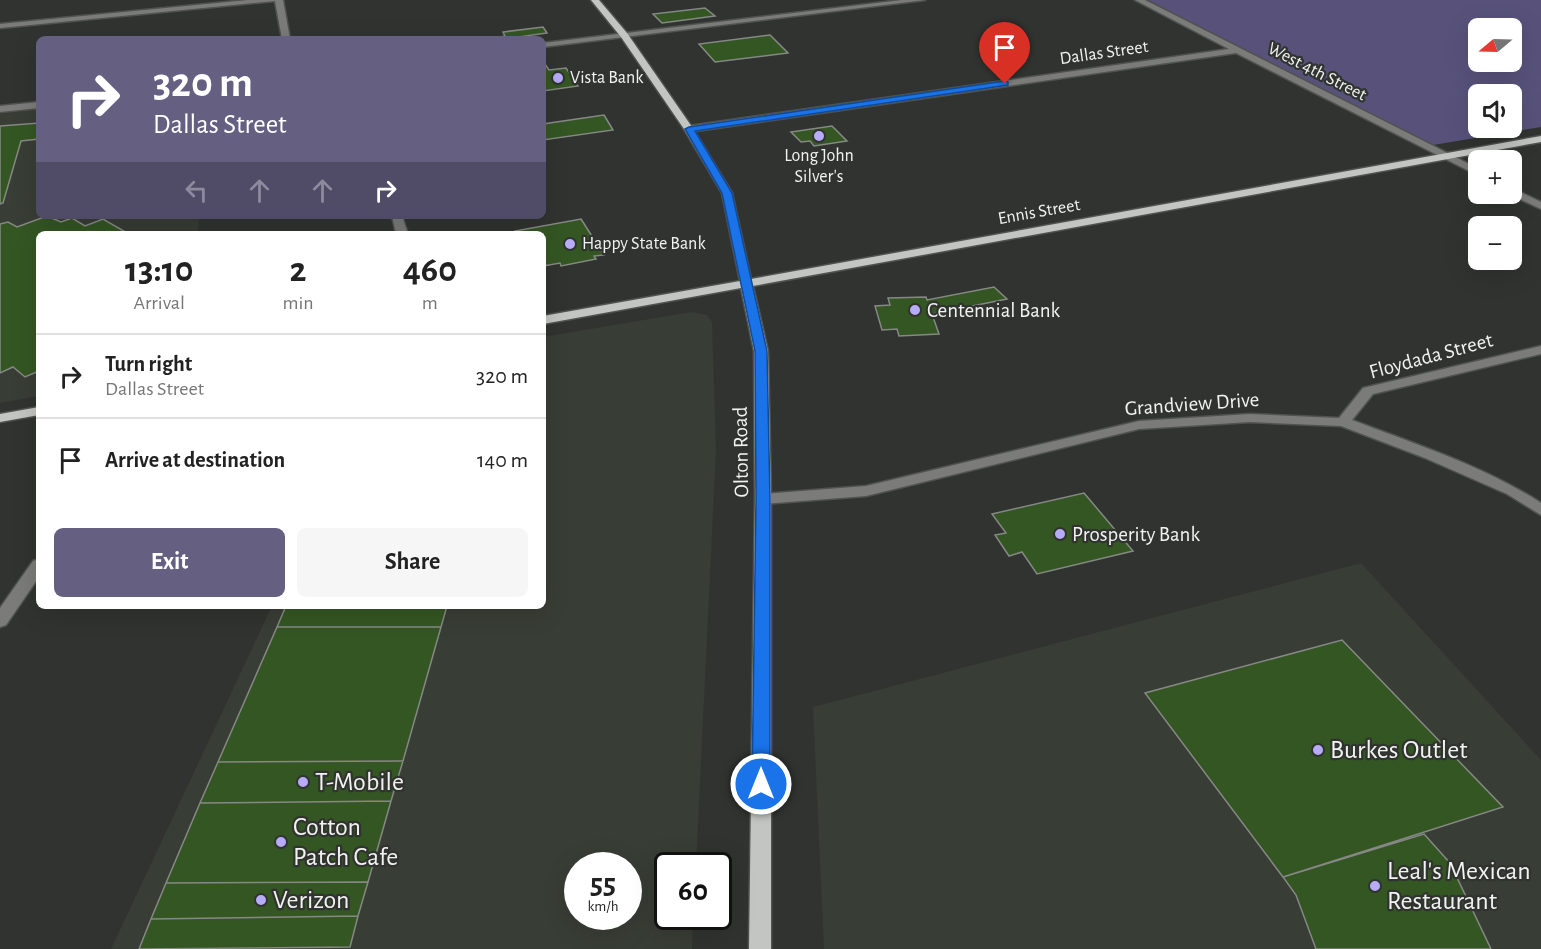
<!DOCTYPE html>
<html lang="en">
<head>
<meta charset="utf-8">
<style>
	body { margin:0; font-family:"Alegreya Sans",sans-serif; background:#f6f6f6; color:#222; height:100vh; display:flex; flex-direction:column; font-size:22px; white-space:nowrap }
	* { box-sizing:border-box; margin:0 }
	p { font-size:20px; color:#767676 }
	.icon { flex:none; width:33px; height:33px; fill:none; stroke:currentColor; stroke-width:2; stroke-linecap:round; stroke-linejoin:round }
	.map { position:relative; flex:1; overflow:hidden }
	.details { position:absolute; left:36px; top:231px; width:510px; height:378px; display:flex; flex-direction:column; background:#fff; border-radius:9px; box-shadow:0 6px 24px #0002 }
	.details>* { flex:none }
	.banner { position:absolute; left:36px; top:36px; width:510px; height:183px; border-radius:9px; box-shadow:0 6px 24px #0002; background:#656082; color:#fff; overflow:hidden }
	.needle { width:39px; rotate:251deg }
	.controls { position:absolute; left:1468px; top:18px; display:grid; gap:12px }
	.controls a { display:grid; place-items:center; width:54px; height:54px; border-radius:9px; background:#fff; box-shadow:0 6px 24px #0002; font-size:30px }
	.speed { position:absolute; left:564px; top:852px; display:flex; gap:12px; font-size:30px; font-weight:700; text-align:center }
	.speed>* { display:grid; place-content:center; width:78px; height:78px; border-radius:50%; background:#fff; box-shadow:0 6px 24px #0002; line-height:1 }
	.speed small { font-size:15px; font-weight:400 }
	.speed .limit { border:3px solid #111; border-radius:9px; background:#fff; color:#111 }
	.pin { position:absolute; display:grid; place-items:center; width:51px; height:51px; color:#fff; margin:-62px -26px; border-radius:50% 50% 50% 0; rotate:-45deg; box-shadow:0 0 6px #0007 }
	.pin .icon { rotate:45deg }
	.me { position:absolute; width:66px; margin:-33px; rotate:0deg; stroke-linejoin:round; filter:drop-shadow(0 0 4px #0008) }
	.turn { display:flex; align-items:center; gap:21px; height:126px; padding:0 18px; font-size:27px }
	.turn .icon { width:78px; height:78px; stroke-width:2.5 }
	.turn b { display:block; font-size:42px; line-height:51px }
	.lanes { display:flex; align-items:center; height:57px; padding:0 18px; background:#0003; justify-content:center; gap:30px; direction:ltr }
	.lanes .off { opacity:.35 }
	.eta { display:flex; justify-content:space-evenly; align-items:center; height:102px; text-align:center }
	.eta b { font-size:36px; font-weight:700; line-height:42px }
	.cta { display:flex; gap:12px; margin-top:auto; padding:12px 18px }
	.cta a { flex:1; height:69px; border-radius:9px; background:#656082; color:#fff; font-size:24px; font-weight:700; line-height:69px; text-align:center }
	.cta a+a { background:#f6f6f6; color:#222 }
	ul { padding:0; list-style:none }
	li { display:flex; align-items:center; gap:18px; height:84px; padding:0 18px; border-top:2px solid #e0e0e0 }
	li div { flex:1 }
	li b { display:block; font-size:22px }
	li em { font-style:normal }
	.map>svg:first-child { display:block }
	.built { fill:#383d35; fill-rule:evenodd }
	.green { fill:#58527b; fill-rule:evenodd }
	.building { fill:#345623; stroke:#868885; stroke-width:1.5 }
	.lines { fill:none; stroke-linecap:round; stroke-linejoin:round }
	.minor-casing { stroke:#50524f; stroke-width:3 }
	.major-casing { stroke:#50524f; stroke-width:3 }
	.minor { fill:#7b7c7a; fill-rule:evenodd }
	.major { fill:#c3c5c2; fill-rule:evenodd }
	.route { fill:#1a73e8; stroke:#114b97; stroke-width:1.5 }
	.poi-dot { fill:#b6acf8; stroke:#313330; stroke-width:2 }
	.labels { text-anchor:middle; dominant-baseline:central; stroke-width:4.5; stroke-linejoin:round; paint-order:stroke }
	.far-street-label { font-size:18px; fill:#f1f3f1; stroke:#313330 }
	.far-poi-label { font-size:18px; fill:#f1f3f1; stroke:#313330; text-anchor:start }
	.poi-label { font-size:21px; fill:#f1f3f1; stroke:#313330; text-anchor:start }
	.street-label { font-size:21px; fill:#f1f3f1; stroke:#313330 }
	.near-poi-label { font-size:26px; fill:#f1f3f1; stroke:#313330; text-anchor:start }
</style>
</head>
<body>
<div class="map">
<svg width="1541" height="949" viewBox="0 0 1541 949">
	<rect width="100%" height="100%" fill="#313330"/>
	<path class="built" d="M39 109V216H199L198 234H39V396L0 403V114Z
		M691 312 707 315 712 322 716 450 696 865 668 866V916L693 917 692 949H111L272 606H543V337ZM578 866H628V916H578Z
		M1361 563 1541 760V949H824L813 707Z"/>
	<path class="green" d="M1148 0H1541V127L1427 146ZM1479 28H1512V62H1479ZM1479 94H1512V128H1479Z"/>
	<path class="building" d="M705 8 715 16 662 23 653 14Z
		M543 27 547 33 505 39 495 38 505 36 503 32Z
		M770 35 788 53 715 62 699 44Z
		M543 61 549 70 566 68 578 86 543 91Z
		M604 115 613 130 543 140V124Z
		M39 123V139L21 141 3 203 0 204V126Z
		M832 126 847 141 814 146 810 141 801 142 791 132Z
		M47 216 61 222 72 218 85 226 103 219 129 234H39V371L25 377 13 367 0 373V224L8 222 17 227Z
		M581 219 604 255 594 256 596 259 561 266 560 263 543 266V234H517L515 231Z
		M994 287 1007 299 932 314 939 334 899 336 897 329 882 330 875 306 890 305 888 298 926 297 927 300Z
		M1084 493 1133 551 1037 574 1022 552 1009 556 995 535 1006 533 992 514Z
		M286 606H447L441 627H277Z
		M277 627H441L403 761 218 762Z
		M1342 640 1503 807 1283 877 1145 693Z
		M403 761 391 801 200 803 218 762Z
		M391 801 368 882 166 883 200 803Z
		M1424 834 1450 863 1491 949H1316L1296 895 1283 877Z
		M368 882 358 916 151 919 166 883Z
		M358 916 350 947 139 949 151 919Z"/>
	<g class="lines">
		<defs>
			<path id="minor" d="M248 0H283L290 39H282L275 1 0 28V24Z
				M902 0H925L543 47V43Z
				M1135 0H1145L1479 169V176L1236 53 689 132 684 129 689 126 1229 49Z
				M39 102V108L0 112V106Z
				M1512 188 1541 202V209L1509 194H1512Z
				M392 216H402L408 234H396Z
				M1541 346V354L1373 394 1352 420C1415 444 1484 466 1541 503V515L1507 494 1425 458 1341 426 1250 422 1139 429 866 496 763 504 755 499 763 494 866 486 1139 421 1250 414 1339 418 1363 388Z
				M39 559V577L6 625 0 627V608L33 561Z"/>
			<path id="major" d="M591 0H599L627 33 692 127 732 193 751 279 1541 136V142L753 286 768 351 771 499V949H749L755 499 754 351 741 288 543 324V316L740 281 722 193 684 129 621 37Z
				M39 407V415L0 422V414Z"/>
		</defs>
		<use href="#minor" class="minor-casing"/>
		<use href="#major" class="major-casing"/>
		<use href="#minor" class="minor"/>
		<use href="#major" class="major"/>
	</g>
	<path class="route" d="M1005 81 1008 82V85L695 131 732 193 767 351 770 499V784L767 789 761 791 755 789 752 784 756 499 755 351 722 193 685 129 689 127Z"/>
	<g class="poi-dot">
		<circle cx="558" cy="78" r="6"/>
		<circle cx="819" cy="136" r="6"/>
		<circle cx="570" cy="244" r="6"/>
		<circle cx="915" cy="310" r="6"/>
		<circle cx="1060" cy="534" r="6"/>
		<circle cx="1318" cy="750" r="6"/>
		<circle cx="303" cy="782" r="6"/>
		<circle cx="281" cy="842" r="6"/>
		<circle cx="1375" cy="886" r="6"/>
		<circle cx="261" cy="900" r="6"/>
	</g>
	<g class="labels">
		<g class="far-street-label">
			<text transform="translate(1104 53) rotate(-8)">Dallas Street</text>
			<text transform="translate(1317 72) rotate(27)">West 4th Street</text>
			<text transform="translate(1039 212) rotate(-10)">Ennis Street</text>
		</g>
		<g class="far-poi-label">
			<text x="570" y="78">Vista Bank</text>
			<text x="819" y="156" text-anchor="middle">Long John<tspan x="819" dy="21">Silver's</tspan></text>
			<text x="582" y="244">Happy State Bank</text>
		</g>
		<g class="poi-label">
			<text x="927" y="310">Centennial Bank</text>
			<text x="1072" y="534">Prosperity Bank</text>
		</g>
		<g class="street-label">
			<text transform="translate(1431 356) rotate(-15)">Floydada Street</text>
			<text transform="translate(1192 404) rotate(-4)">Grandview Drive</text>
			<text transform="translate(741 452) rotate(-91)">Olton Road</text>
		</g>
		<g class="near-poi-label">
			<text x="1330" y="750">Burkes Outlet</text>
			<text x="315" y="782">T-Mobile</text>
			<text x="293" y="827">Cotton<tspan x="293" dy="30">Patch Cafe</tspan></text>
			<text x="1387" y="871">Leal's Mexican<tspan x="1387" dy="30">Restaurant</tspan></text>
			<text x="273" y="900">Verizon</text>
		</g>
	</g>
</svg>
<div class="controls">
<a><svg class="needle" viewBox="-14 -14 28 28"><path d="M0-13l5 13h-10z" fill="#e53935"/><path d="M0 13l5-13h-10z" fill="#767676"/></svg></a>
<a><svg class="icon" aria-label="sound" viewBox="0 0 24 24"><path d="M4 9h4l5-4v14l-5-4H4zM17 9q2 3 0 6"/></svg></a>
<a>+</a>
<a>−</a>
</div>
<div class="speed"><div>55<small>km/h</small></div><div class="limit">60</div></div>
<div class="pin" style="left:1005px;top:84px;background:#d93025"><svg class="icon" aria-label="arrive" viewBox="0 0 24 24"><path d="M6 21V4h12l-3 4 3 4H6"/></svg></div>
<svg class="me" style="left:761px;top:784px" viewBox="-20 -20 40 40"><circle r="17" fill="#1a73e8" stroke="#fff" stroke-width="3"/><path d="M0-11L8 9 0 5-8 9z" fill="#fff"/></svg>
<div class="banner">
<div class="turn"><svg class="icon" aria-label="right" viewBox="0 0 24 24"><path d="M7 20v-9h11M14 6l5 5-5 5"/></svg><div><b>320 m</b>Dallas Street</div></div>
<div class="lanes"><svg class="icon off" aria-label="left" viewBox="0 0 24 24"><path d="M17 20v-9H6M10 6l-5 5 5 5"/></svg><svg class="icon off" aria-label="ahead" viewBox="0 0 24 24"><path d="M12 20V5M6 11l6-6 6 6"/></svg><svg class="icon off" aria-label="ahead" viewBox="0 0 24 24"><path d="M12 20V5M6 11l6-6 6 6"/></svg><svg class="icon" aria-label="right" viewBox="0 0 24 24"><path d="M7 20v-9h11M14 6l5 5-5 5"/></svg></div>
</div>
<section class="details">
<div class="eta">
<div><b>13:10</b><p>Arrival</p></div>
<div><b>2</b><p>min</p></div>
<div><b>460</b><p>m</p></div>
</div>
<ul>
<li><svg class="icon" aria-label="right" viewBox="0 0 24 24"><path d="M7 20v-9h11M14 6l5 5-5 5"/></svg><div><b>Turn right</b><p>Dallas Street</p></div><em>320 m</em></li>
<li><svg class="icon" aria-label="arrive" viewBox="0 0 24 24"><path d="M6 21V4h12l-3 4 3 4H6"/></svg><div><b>Arrive at destination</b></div><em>140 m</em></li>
</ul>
<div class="cta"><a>Exit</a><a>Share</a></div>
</section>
</div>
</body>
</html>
